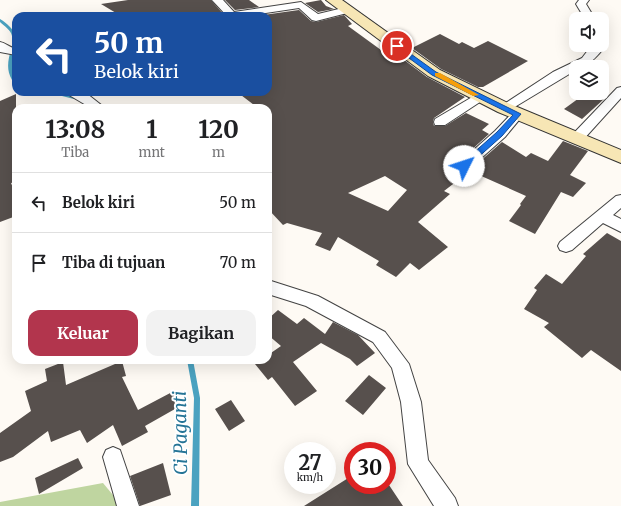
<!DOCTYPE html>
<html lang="id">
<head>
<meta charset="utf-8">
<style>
	body { margin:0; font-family:Merriweather,serif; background:#f2f2f2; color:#202124; height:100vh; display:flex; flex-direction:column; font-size:15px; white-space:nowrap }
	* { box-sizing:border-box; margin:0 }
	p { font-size:13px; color:#757577 }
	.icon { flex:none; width:22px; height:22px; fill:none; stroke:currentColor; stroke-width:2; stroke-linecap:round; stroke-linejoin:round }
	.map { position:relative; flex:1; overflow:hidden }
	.drawer { position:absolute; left:12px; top:104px; width:260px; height:260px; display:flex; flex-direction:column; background:#fff; border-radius:12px; box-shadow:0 4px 16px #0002 }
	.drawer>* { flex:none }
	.top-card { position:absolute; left:12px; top:12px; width:260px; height:84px; border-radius:12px; box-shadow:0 4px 16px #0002; background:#1a4fa0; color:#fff; overflow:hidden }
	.buttons { position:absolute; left:569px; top:12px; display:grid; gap:8px }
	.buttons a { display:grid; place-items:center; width:40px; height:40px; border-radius:8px; background:#fff; box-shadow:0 4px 16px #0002; font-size:20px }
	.speed { position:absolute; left:284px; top:442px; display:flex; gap:8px; font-size:20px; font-weight:700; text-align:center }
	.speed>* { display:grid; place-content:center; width:52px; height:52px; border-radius:50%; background:#fff; box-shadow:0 4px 16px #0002; line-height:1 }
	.speed small { font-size:10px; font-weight:400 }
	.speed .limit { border:6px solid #d22; background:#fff; color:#111 }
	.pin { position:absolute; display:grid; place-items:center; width:34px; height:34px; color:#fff; margin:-17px; border:2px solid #fff; border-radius:50%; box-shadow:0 1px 4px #0007 }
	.me { position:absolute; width:44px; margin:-22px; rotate:49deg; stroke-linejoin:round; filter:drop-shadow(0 0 3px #0008) }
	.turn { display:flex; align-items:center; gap:14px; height:84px; padding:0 16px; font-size:18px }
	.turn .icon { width:52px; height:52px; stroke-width:2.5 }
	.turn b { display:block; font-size:28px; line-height:34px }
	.eta { display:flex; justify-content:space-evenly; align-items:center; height:68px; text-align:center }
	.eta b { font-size:24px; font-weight:700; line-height:28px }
	.button { display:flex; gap:8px; margin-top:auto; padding:8px 16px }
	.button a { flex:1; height:46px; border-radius:12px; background:#b2354d; color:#fff; font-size:16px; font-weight:700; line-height:46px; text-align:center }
	.button a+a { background:#f2f2f2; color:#202124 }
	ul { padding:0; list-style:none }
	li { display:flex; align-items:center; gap:12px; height:60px; padding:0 16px; border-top:1px solid #e0e0e0 }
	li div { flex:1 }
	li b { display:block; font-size:15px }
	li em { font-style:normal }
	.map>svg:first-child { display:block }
	.forest { fill:#bfd5a0 }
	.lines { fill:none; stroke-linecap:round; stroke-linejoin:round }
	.stream { fill:#4ba2c0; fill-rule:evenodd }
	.building { fill:#57504d; fill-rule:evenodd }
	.street-casing { stroke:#434343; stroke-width:2 }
	.secondary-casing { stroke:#323232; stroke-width:2 }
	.street { fill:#fff; fill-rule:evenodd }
	.secondary { fill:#f7e6b5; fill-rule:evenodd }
	.route { fill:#1a73e8; stroke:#114b97 }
	.slow { fill:#f59e0b }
	.labels { text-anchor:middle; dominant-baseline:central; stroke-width:4; stroke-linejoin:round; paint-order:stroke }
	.near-water-label { font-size:18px; font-style:italic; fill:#257496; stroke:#fff }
</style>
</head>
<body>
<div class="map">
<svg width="621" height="506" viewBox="0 0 621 506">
	<rect width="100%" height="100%" fill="#fefaf4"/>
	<path class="forest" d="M103 483 122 506H0V502Z"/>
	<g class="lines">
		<path class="stream" d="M0 19C4 21 7 24 10 27 22 40 12 52 12 67 12 72 15 77 16 82L12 80C6 69 8 61 11 49 12 45 14 40 12 36 11 30 4 26 0 22Z
			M49 92H56L86 99 91 108H87L82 101 50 93Z
			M187 360H193L200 398 199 506H191L194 398Z"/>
	</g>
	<path class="building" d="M128 0H211L225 16H121L101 4Z
		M225 0H249L259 7 235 10Z
		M321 0 326 6 334 9 318 12 305 3Z
		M299 10 311 21 316 22 344 15 352 24 348 26 381 50 386 48 392 51 427 77 465 97 434 118 433 122 434 126H445L466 113 489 124 482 130 489 134 458 162 456 165 458 170H470L502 142 526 157 531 153 548 161 563 141 588 151 570 175 586 183 573 197 561 192 535 234 509 221 521 205 520 204 526 196 470 171 444 191 450 194 418 222 448 247 419 270 410 263 396 277 376 265 379 261 338 237 330 251 315 245 322 233 287 223 283 225 268 209V108H258L237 92H268V16H256ZM385 176 407 190 388 211 348 193Z
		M440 34 459 44 462 42 474 48 488 41 528 61 483 87H478L441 69 412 48Z
		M586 93H591L604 99 582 119 564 109Z
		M16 94V182L11 183 16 195V216L0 222V101Z
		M607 233 621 241V371L591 350 582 358 544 327 549 323 524 309 537 290 534 288 546 274 562 284 586 256 583 254Z
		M278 310 297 324 304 318 325 334 333 322 358 335 375 353 357 366 350 359 321 343 293 362 317 391 295 406 272 377 268 380 255 364 261 360H268V355L281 346 268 335V319Z
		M122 361 126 376 122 377 138 410 174 391 182 405 145 426 148 432 122 446 113 425 87 443 80 430 51 442 48 431 13 457 0 462V433L31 411 25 391 47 381 45 369 63 362 66 385Z
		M369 375 386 388 363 415 345 401Z
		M231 400 245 421 229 431 215 409Z
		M78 458 83 468 39 494 35 478Z
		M163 463 171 495 140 506 130 476Z
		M353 475V485H389L403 506H304Z"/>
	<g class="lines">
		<defs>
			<path id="street" d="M212 0H223L234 12 301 2 318 14 347 7 352 10 351 12 316 21 312 20 299 8 246 16H227Z
				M579 0H589L586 4 595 19H585L576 4Z
				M0 42C6 43 9 47 16 49V55L0 52Z
				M602 43 603 49C596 58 587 67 576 67V70L508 111H500L498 108 553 72 582 58 592 45H602Z
				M621 87V98L582 141H572L570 138 572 135 617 88Z
				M64 92 86 93 105 108H91Z
				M479 93 485 97 483 100 445 125H435L434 122 435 119Z
				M518 110 524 114 505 137 469 169H459L457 166 459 163 495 131 514 111Z
				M621 195V208L613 215 621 219V232L603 223 572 250 566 252 560 250 558 246 560 242 616 196Z
				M268 280 318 296 385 332 409 364 421 402 428 460 455 498 458 506H434L408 464 401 402 392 368 373 342 306 306 268 294Z
				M113 447 120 450 139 506H117L103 457 106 450Z"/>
			<path id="secondary" d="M326 0H342L440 70 510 104 621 150V163L498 112 428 76Z"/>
		</defs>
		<use href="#street" class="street-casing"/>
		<use href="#secondary" class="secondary-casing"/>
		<use href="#street" class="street"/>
		<use href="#secondary" class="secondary"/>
	</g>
	<path class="route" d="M397 44 436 72 521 114 502 136 466 168H461V164L497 132 513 115 432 75 394 47V46Z"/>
	<path class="slow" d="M435 73H440L479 95 473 96 435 76Z"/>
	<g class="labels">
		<g class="near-water-label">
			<text transform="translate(180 433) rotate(-91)">Ci Paganti</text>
		</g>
	</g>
</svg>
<div class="buttons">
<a><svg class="icon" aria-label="sound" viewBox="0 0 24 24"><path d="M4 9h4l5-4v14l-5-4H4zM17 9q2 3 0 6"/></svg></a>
<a><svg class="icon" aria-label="layers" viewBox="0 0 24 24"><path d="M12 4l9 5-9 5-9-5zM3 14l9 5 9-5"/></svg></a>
</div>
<div class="speed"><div>27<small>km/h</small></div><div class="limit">30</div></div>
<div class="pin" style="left:397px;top:46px;background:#d93025"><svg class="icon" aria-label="arrive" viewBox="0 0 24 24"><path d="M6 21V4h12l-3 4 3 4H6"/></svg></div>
<svg class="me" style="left:464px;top:166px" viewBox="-20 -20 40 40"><circle r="19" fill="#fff"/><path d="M0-13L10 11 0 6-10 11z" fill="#1a73e8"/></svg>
<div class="top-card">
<div class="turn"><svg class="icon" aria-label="left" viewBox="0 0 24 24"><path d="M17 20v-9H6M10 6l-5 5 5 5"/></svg><div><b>50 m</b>Belok kiri</div></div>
</div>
<section class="drawer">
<div class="eta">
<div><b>13:08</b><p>Tiba</p></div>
<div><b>1</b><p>mnt</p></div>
<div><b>120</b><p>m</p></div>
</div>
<ul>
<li><svg class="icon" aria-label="left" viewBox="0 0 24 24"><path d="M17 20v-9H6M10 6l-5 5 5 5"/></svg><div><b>Belok kiri</b></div><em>50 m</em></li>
<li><svg class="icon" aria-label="arrive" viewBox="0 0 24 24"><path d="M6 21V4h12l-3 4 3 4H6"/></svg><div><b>Tiba di tujuan</b></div><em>70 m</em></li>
</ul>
<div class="button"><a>Keluar</a><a>Bagikan</a></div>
</section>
</div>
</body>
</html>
